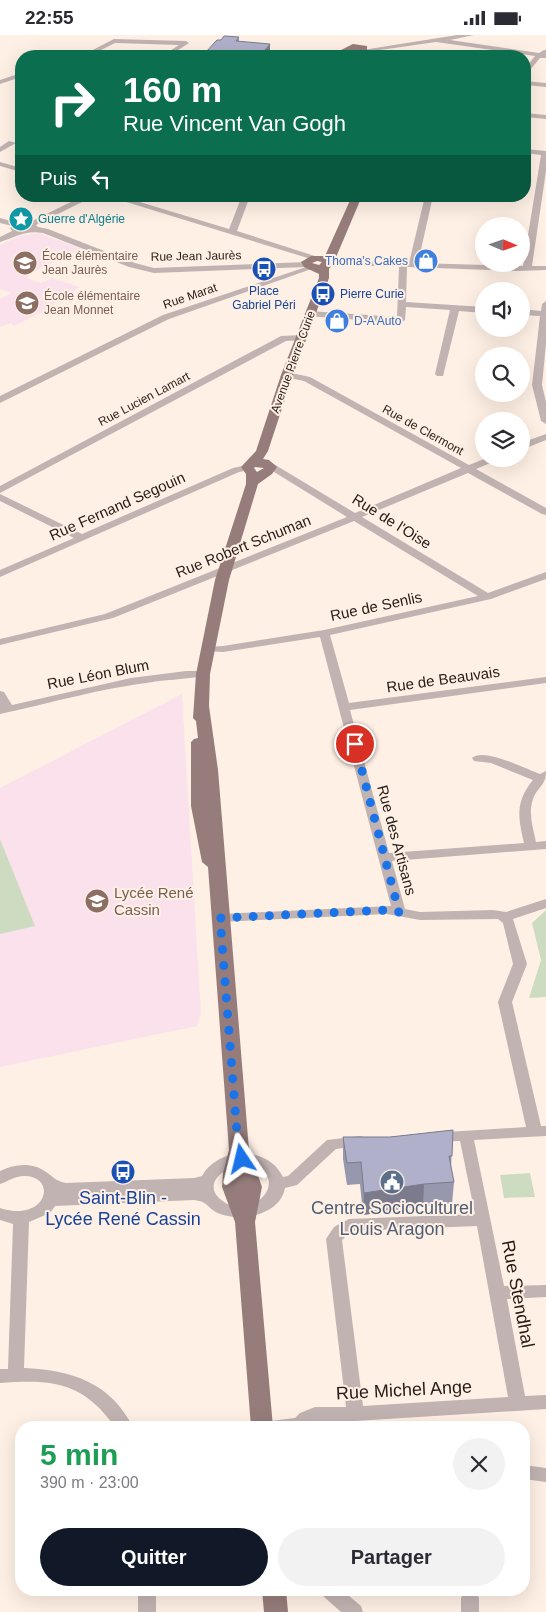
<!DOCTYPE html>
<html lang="fr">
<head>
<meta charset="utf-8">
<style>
	body { margin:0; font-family:Helvetica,sans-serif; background:#f2f2f3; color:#2b2b33; height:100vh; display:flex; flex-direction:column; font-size:19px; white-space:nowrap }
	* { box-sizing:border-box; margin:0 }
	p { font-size:16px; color:#7c7c81 }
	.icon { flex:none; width:28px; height:28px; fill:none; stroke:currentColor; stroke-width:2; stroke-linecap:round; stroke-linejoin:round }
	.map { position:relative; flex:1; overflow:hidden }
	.sheet { position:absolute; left:15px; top:1386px; width:515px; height:175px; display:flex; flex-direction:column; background:#fff; border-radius:20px; box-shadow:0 5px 20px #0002 }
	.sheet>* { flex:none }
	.top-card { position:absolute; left:15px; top:15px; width:516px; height:152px; border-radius:20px; box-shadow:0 5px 20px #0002; background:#0b6e4f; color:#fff; overflow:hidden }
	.needle { width:32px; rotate:92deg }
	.tools { position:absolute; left:475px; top:182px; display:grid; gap:10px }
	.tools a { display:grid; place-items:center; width:55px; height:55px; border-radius:50%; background:#fff; box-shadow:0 5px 20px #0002; font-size:25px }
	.pin { position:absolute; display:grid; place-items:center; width:42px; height:42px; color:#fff; margin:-21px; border:2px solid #fff; border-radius:50%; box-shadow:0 1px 5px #0007 }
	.me { position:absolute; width:55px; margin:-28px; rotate:350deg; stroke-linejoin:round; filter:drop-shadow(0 0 4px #0008) }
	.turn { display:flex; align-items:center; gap:18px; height:105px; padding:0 25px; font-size:22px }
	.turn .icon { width:65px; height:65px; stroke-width:2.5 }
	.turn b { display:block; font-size:35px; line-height:42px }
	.then { display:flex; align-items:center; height:48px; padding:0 25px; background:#0003; gap:10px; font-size:19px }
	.round { display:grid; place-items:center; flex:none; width:52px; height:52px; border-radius:26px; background:#f2f2f3 }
	.overview { display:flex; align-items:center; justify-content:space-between; height:85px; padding:0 25px }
	h1 { font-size:30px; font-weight:700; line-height:38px; color:#1e9e55 }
	.button { display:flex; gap:10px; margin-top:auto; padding:10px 25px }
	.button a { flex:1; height:58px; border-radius:30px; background:#111827; color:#fff; font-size:20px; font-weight:700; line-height:58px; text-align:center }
	.button a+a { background:#f2f2f3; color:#2b2b33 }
	.status { display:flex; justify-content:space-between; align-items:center; height:35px; padding:0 25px; background:#fff; direction:ltr }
	.status svg { height:14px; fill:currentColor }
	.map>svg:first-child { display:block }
	.education { fill:#fae1ec }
	.green { fill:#cddcc0 }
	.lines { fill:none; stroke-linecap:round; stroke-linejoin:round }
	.minor { fill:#c1b3b1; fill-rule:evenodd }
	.major { fill:#967d7b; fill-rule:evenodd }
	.wall { fill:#9797ae }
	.shaded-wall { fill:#7b7b8d }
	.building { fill:#b0b0ca; stroke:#7b7b8d }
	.route { stroke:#1a73e8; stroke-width:9; stroke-dasharray:0 16.2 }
	.labels { text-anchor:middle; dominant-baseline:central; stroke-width:4; stroke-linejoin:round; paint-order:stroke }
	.far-culture-label { font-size:12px; fill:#0d838f; stroke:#fff0e5; text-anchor:start }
	.far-education-label { font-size:12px; fill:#785e54; stroke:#fff0e5; text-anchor:start }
	.far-street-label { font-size:12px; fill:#251c15; stroke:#fff0e5 }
	.far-shop-label { font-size:12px; fill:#366cbe; stroke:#fff0e5; text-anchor:end }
	.far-transit-label { font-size:12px; fill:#164399; stroke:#fff0e5 }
	.street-label { font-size:15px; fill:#251c15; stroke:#fff0e5 }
	.education-label { font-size:15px; fill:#785e54; stroke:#fff0e5; text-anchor:start }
	.near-transit-label { font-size:18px; fill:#164399; stroke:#fff0e5 }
	.near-service-label { font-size:18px; fill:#4e5e75; stroke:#fff0e5 }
	.near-street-label { font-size:18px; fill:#251c15; stroke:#fff0e5 }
</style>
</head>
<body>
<div class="status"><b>22:55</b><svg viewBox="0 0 49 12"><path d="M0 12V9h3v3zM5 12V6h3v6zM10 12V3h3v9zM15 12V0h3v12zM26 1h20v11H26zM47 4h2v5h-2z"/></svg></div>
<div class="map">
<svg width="546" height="1577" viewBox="0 0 546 1577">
	<rect width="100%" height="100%" fill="#fff0e5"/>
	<path class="education" d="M39 198 81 214 31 238 27 243 41 248 52 243 80 252 56 266 54 271 14 291 11 288 0 292V264L11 258 0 254V210L19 201Z
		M182 659 201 979 197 991 0 1032V753Z"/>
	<path class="green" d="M0 804 35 891 0 899Z
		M546 875V962L529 963 541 925 532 888Z
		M530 1138 535 1162 504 1163 500 1140Z"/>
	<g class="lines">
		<path class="minor" d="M457 0H474L450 5 539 18 544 15H546V23H540L525 41V34L535 21 436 7 366 17 363 15Z
			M114 4 186 6 189 8 169 21H162L179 10 115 8 89 21H81Z
			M21 38V42L0 49V45Z
			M525 46 546 48V52L525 50Z
			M525 78 546 80V84L525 82Z
			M9 106 16 108 0 117V112Z
			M525 114 546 116V136L532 231H546V235L517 236 407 232 406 267 484 272V278L459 276 443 341H437L435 339 450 275 406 272 405 285 401 288 307 281V277L310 276 397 282 399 232 329 229 325 227 329 225 409 228 425 161H433L418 228 523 231 541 120 525 118Z
			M0 127 21 133V137L0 131Z
			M83 161H94L36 190 38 192 48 194 135 228 154 233 307 227H310V230L317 232 169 284 0 368V361L163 280 306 232 154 238 129 232 43 198C24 195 17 202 0 207V202L12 196 10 193 12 191 0 188V183L18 188 30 187ZM23 191H29V192L20 193Z
			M107 161H120L229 194 242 161H250L237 196 321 223 314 225Z
			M546 266V309L542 350 546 367V389L541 386 532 350 540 281 521 280V274L541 276 542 269Z
			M301 300 305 303 304 305 286 306 0 458V451L281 301Z
			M287 337 310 342 469 430 484 424H497L495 426 476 434 546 473V480L542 479 468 438 362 482 488 558 546 537V544L491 564 330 600 349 668 546 642V648L350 675 389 818 524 808C518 782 515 767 533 745L491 728 474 726 472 723C483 712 526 734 540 739L546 736C546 751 538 751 533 764 528 778 533 793 536 807L546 806V814L392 826 405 874 420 877 493 875 506 877 546 864V873L513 884 527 929 512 967 541 1091H546V1101L474 1105 504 1251 546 1250V1262L507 1264 525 1361 546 1360V1374L355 1386H316L308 1392H260L262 1387 295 1383 300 1378 315 1372H346L326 1204 334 1192 349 1184 475 1179 460 1106 435 1107 430 1106 428 1102 430 1098 526 1092 498 967 513 929 503 888 498 884 420 885 387 879 220 887 213 883 220 879 391 871 320 602 223 617 204 616 202 614 204 612 223 611 324 595 478 561 354 486 113 583 0 610V604L105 579 347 482 266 432V428H272L355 478 461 433 304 346 284 342 282 340ZM477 1191 508 1362 363 1371 342 1205 352 1196Z
			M546 399V405L521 415V408Z
			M247 430 252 433 250 435 239 437 0 542V535L74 503 0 466V459L82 499 233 433Z
			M186 636H203L209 639C205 643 162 645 153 647 102 653 51 668 0 679V656L4 657 12 670 131 643Z
			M360 1101 365 1102 367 1106 365 1110 336 1114 297 1150 285 1153C280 1180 242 1187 220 1179 207 1174 210 1167 194 1165L55 1171 50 1178 29 1187 24 1333C71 1335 110 1347 133 1392H115C83 1347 53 1344 0 1348V1334H8L13 1189 0 1185V1173C46 1188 58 1143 26 1141 16 1140 9 1146 0 1149V1136C15 1129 32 1127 46 1137 55 1143 54 1145 66 1148L194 1143 202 1141C215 1117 252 1111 273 1129 277 1132 280 1137 283 1142L288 1141 327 1105ZM237 1130C302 1131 253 1195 219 1163 204 1148 224 1134 237 1130Z
			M524 1430 546 1433V1447L524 1444Z
			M138 1555H156V1577H138Z
			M320 1555H342L361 1571 363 1577H341L323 1561Z
			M471 1555 476 1557 479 1563V1577H461V1563L464 1557Z"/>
		<path class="major" d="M353 9 367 11V15L364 16 367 18 366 20 350 21 341 15Z
			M352 161H362L334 227 329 234V243L293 340 268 416 263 424 269 425 277 432 272 439 258 449 229 545 210 639 209 671 218 735 249 1115 262 1152 255 1187 273 1392H251L235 1187 222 1152 223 1138 229 1115 208 832 202 827 191 771V707L194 704 198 703 196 686 193 683 196 639 215 545 246 449V439L241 432 256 416 281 340 319 243V239L304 232 301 227 311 221H325ZM317 226 322 227 319 230 312 228ZM255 432 264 433 257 437 254 433Z
			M262 1555H286L288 1577H264Z"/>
	</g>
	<path class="wall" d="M239 2V6L270 20 269 21H206L205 18 221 5Z
		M453 1095 451 1132 454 1147 452 1169 423 1171 363 1180 360 1149 347 1150 343 1124V1102H390Z"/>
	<path class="shaded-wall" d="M270 9V20L269 21H260Z
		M424 1149 423 1171 363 1180 364 1158Z"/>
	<path class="building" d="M224 1 239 2 236 6 270 9 260 21H241L205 18 217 5H221Z
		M453 1095 452 1121H449L454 1147 424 1149 364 1158 361 1127 347 1128 343 1102H390Z"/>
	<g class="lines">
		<path class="route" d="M242 1124 237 1098 220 883 387 875 399 877 355 709"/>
	</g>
	<defs>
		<symbol id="sight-disc" viewBox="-11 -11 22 22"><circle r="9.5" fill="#0f9aa8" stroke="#fff0e5"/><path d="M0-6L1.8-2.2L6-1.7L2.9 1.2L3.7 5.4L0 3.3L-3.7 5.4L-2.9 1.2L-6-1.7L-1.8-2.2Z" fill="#fff"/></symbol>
		<symbol id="shop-disc" viewBox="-11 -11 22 22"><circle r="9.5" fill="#3f7fe0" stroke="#fff0e5"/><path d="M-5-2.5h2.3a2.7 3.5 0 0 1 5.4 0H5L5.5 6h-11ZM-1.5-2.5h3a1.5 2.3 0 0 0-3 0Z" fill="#fff"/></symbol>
		<symbol id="school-disc" viewBox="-11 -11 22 22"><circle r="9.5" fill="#8d6e63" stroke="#fff0e5"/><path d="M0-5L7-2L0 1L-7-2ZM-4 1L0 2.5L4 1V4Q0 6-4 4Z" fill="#fff"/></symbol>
		<symbol id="bus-disc" viewBox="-11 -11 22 22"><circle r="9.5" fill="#1a4fb4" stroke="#fff0e5"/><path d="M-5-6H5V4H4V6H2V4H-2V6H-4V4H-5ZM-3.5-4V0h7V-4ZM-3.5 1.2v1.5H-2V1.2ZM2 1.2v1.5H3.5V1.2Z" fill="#fff"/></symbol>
		<symbol id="civic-disc" viewBox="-11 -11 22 22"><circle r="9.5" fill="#5c6f8a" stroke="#fff0e5"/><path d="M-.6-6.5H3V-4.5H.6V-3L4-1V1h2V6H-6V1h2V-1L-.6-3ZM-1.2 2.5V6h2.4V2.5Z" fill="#fff"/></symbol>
	</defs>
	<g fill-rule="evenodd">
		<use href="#sight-disc" x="7" y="170" width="28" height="28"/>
		<use href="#shop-disc" x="412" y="212" width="28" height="28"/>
		<use href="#school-disc" x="11" y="214" width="28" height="28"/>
		<use href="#bus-disc" x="250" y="220" width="28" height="28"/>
		<use href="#bus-disc" x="309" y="245" width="28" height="28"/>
		<use href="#school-disc" x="13" y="254" width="28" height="28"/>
		<use href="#shop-disc" x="323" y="272" width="28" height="28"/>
		<use href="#school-disc" x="83" y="852" width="28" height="28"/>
		<use href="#bus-disc" x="109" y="1123" width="28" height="28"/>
		<use href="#civic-disc" x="378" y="1133" width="28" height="28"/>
	</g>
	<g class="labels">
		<g class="far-culture-label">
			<text x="38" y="184">Guerre d'Algérie</text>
		</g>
		<g class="far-education-label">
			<text x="42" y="221">École élémentaire<tspan x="42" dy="14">Jean Jaurès</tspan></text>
			<text x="44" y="261">École élémentaire<tspan x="44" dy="14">Jean Monnet</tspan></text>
		</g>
		<g class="far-street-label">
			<text transform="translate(196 221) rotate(-1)">Rue Jean Jaurès</text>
			<text transform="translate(190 261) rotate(-19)">Rue Marat</text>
			<text transform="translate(293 327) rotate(-70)">Avenue Pierre Curie</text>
			<text transform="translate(144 364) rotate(-28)">Rue Lucien Lamart</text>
			<text transform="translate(423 395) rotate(29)">Rue de Clermont</text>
		</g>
		<g class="far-shop-label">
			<text x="408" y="226">Thoma's Cakes</text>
			<text x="354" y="286" text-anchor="start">D-A Auto</text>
		</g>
		<g class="far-transit-label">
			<text x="264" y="256">Place<tspan x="264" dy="14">Gabriel Péri</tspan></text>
			<text x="340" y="259" text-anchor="start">Pierre Curie</text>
		</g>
		<g class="street-label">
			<text transform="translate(117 471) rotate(-24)">Rue Fernand Segouin</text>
			<text transform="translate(392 486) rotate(32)">Rue de l'Oise</text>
			<text transform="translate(243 511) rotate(-22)">Rue Robert Schuman</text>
			<text transform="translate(376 571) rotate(-12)">Rue de Senlis</text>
			<text transform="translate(98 639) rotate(-11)">Rue Léon Blum</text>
			<text transform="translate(443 644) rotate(-8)">Rue de Beauvais</text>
			<text transform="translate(397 805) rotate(75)">Rue des Artisans</text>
		</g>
		<g class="education-label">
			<text x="114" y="857">Lycée René<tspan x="114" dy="17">Cassin</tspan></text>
		</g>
		<g class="near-transit-label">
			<text x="123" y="1163">Saint-Blin -<tspan x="123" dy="21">Lycée René Cassin</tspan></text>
		</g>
		<g class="near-service-label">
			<text x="392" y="1173">Centre Socioculturel<tspan x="392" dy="21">Louis Aragon</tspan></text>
		</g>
		<g class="near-street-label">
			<text transform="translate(518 1259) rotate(79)">Rue Stendhal</text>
			<text transform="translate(404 1355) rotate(-3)">Rue Michel Ange</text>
		</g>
	</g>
</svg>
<div class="tools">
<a><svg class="needle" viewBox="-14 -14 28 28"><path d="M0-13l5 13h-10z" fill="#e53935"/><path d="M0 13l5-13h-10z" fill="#7c7c81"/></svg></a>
<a><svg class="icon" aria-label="sound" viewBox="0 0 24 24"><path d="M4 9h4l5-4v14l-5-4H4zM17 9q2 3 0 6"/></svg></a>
<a><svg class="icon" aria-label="search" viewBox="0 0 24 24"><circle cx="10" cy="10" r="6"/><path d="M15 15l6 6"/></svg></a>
<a><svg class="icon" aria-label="layers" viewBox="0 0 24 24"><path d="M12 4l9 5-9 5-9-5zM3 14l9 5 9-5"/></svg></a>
</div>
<div class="pin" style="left:355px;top:709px;background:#d93025"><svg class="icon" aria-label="arrive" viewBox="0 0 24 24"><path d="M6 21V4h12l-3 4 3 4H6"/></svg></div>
<svg class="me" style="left:242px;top:1124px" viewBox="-20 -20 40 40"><path d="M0-17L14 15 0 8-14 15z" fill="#1a73e8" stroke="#fff" stroke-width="4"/></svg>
<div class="top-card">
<div class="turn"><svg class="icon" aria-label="right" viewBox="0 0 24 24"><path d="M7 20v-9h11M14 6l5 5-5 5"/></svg><div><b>160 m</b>Rue Vincent Van Gogh</div></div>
<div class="then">Puis<svg class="icon" aria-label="left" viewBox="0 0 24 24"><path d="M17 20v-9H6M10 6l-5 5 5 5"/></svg></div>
</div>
<section class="sheet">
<div class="overview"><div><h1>5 min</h1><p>390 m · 23:00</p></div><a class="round"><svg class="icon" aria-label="close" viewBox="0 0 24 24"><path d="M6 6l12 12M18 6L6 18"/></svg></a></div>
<div class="button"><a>Quitter</a><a>Partager</a></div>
</section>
</div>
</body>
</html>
